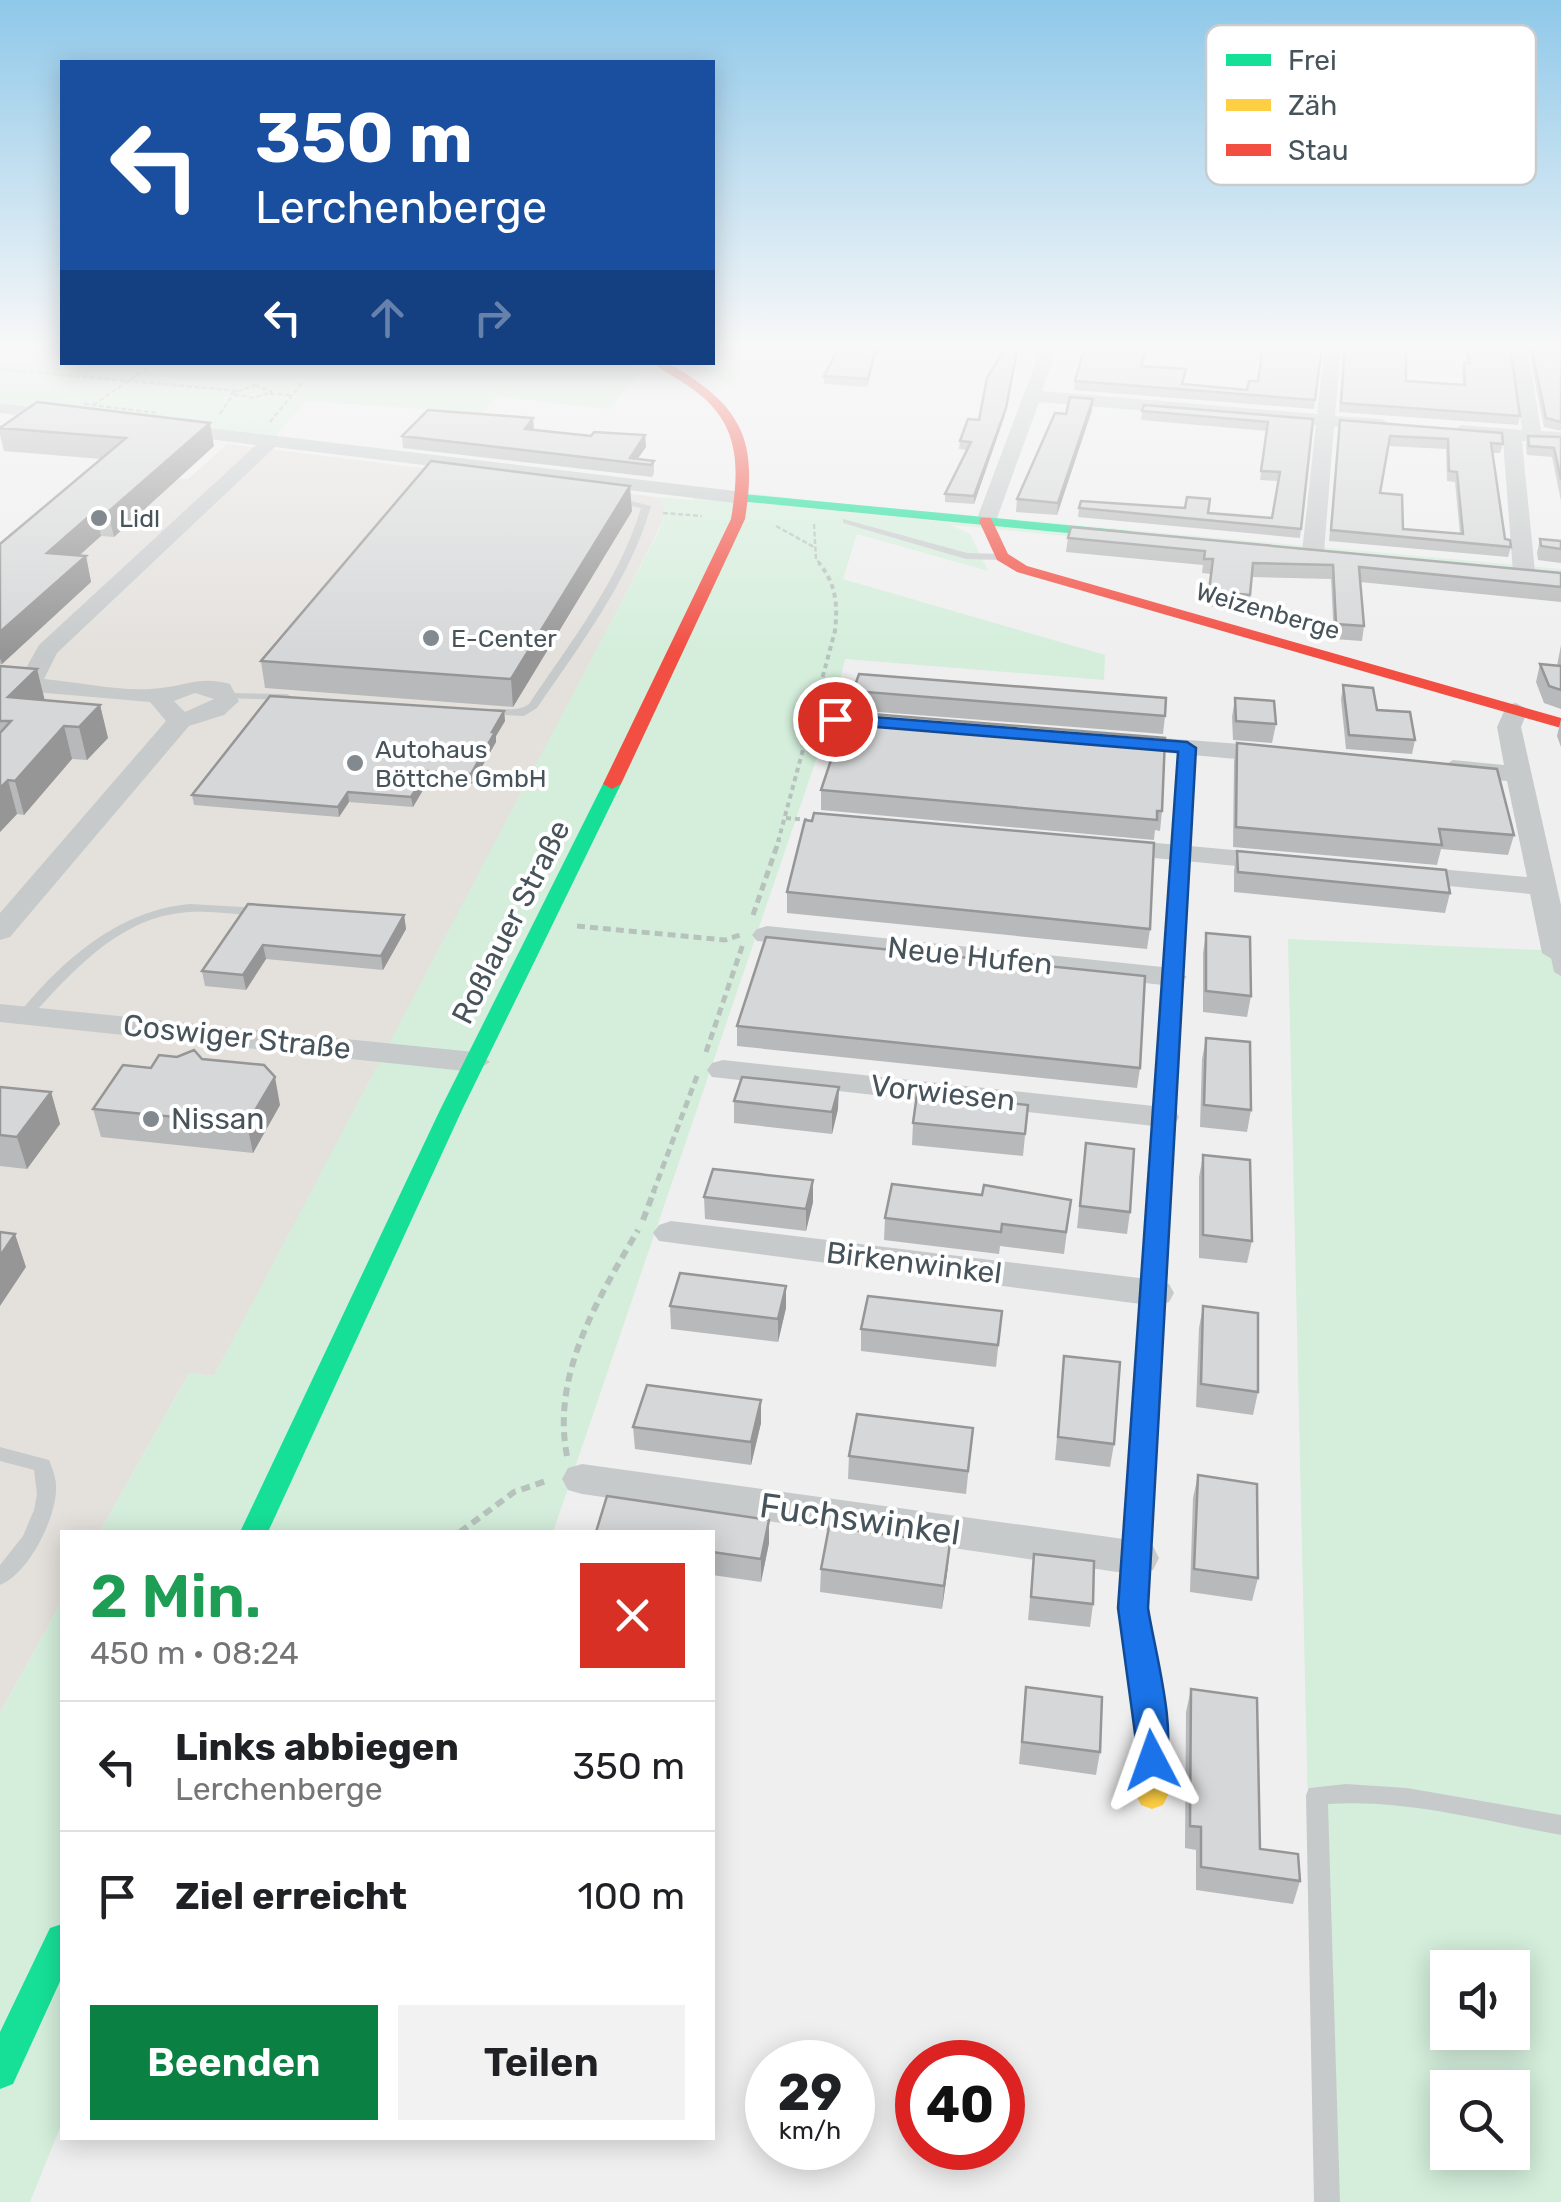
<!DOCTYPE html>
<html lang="de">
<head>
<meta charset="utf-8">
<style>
	body { margin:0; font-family:Rubik,sans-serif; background:#f2f2f2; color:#202124; height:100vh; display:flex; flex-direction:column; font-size:38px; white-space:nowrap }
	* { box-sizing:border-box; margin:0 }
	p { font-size:32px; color:#757577 }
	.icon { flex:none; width:55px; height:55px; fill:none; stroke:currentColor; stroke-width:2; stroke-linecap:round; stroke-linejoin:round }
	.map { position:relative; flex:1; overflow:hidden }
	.details { position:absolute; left:60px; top:1530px; width:655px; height:610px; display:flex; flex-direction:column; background:#fff; border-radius:0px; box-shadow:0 5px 25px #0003 }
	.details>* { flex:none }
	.guide { position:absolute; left:60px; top:60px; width:655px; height:305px; border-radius:0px; box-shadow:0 5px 25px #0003; background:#1a4fa0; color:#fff; overflow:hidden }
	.tools { position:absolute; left:1430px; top:1950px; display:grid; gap:20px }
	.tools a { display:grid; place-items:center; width:100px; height:100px; border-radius:0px; background:#fff; box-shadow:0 5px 25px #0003; font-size:50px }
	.speed { position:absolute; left:745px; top:2040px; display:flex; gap:20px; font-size:50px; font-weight:700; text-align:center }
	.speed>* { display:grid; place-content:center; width:130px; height:130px; border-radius:50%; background:#fff; box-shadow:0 5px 25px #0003; line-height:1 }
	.speed small { font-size:25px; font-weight:400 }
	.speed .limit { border:15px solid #d22; background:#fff; color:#111 }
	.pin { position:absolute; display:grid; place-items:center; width:85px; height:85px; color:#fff; margin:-42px; border:5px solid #fff; border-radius:50%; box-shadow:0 2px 10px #0007 }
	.me { position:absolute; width:110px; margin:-55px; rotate:356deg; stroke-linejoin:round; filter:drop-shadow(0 0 8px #0008) }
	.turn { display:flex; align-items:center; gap:35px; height:210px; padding:0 30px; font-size:45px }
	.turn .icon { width:130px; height:130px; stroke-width:2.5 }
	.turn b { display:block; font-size:70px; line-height:85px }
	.lanes { display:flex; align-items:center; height:95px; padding:0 30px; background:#0003; justify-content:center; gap:50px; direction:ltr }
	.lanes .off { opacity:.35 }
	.round { display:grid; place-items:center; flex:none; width:105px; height:105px; border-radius:0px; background:#f2f2f2 }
	.overview { display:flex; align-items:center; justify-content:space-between; height:170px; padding:0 30px }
	h1 { font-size:60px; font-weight:600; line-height:75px; color:#1e9e55 }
	.cta { display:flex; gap:20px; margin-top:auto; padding:20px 30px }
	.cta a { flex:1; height:115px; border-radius:0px; background:#0b8043; color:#fff; font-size:40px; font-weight:600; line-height:115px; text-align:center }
	.cta a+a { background:#f2f2f2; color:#202124 }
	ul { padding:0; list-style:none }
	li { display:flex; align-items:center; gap:30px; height:130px; padding:0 30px; border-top:2px solid #e0e0e0 }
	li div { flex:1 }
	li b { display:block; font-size:38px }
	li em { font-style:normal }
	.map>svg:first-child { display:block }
	.commercial { fill:#e4e1dd }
	.green { fill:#d4eedb; fill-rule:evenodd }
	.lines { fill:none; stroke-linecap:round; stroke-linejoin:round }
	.path-far3 { stroke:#b7c2bd; stroke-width:2.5; stroke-dasharray:5 2.5; stroke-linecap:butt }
	.path-far2 { stroke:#b7c2bd; stroke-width:4; stroke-dasharray:5 4; stroke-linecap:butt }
	.path-far1 { stroke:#b7c2bd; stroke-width:5; stroke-dasharray:8 5; stroke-linecap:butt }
	.path { stroke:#b7c2bd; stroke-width:6; stroke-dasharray:9 6; stroke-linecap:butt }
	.lane { fill:#c7cacb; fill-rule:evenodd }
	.street { fill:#c7cacb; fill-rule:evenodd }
	.fast { fill:#16e098; fill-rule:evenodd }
	.slow { fill:#ffcf43; fill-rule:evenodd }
	.jam { fill:#f24e42; fill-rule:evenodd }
	.wall { fill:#b8b9ba; fill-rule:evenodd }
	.shaded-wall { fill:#969697 }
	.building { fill:#d6d7d8; stroke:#969697; stroke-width:2.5; fill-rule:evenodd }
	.route { fill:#1a73e8; stroke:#114b97; stroke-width:2.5 }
	.poi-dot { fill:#828a8f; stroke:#fff; stroke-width:4 }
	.labels { text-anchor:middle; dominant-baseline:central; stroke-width:8; stroke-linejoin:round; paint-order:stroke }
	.far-poi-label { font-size:25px; fill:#47545b; stroke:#fff; text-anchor:start }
	.far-street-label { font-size:25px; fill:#47545b; stroke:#fff }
	.street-label { font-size:30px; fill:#47545b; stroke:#fff }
	.poi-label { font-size:30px; fill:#47545b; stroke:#fff; text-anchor:start }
	.near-street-label { font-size:35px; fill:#47545b; stroke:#fff }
	.key { fill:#fff; stroke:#c8ccce; stroke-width:2.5 }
	.key-label { font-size:28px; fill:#47545b }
</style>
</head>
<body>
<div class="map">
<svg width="1561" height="2202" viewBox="0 0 1561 2202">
	<rect width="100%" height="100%" fill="#f0efef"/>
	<path class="commercial" d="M227 444 656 497 666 501 664 519 501 838 214 1376 189 1373 100 1532H62V1601L0 1713V571L114 475 188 479Z"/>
	<path class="green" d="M0 346H62V362H623L641 371 609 409 497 397 483 413 306 401 276 436 0 402Z
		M713 346H766H760L732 387 689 363 712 362Z
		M699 487 823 502 1561 569V583L951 525 970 534 988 571 857 534 843 579 1105 655 1104 680 845 659 832 713 553 1532H100L189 1373 214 1376 661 527 666 502 656 497 694 500Z
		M1288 939 1561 951V2202H1317ZM1448 1968H1512V2032H1448ZM1448 2088H1512V2152H1448Z
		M62 1601V2123L30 2202H0V1713Z"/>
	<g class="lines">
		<path class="path-far3" d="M712 347 727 346
			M0 369 239 391
			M255 385 272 392 254 398 231 394Z
			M270 394 292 395
			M84 404 157 413
			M93 405 156 362
			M220 414 232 396
			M270 422 303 382
			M663 513 702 516
			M814 524 816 559 821 565
			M776 526 814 547"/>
		<path class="path-far2" d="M814 718 835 719
			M786 818 807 820
			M778 842 835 631C838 604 836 584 819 563"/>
		<path class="path-far1" d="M753 915 779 840
			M577 926 725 940 740 935
			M706 1052 743 944
			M653 1193 697 1076"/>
		<path class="path" d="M643 1220 654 1191
			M567 1456C551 1374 598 1299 638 1230
			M460 1532 514 1492 549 1480"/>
		<path class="lane" d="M611 496 651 506C630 580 580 645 537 708L524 716 481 714 479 712C495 704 514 715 529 704 570 643 620 579 641 508L608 501 606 499Z
			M843 519 967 553 1002 554 1007 557 1002 560 966 559 843 523Z
			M229 693 287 694 293 697 287 700 225 698V694Z
			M190 904 260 908 267 912 260 916C231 914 202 909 173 914 113 924 68 976 29 1019H19L17 1016C60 962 118 910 190 904Z
			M1557 949 1561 950V976L1554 972 1550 953Z
			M0 1447 49 1460C53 1470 57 1480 56 1491 55 1520 28 1574 0 1585V1565L23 1536 34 1510 37 1494 34 1470 0 1461Z
			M1346 1784 1407 1788 1561 1815V1835C1484 1821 1407 1799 1328 1804L1340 2202H1314L1306 1795 1309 1788Z"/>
		<path class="street" d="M1042 346H1058L1042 391 1317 414 1325 346H1341L1335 416 1382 419 1391 425 1382 431 1334 427 1324 552 1313 558 1302 552 1316 425 1039 402 996 521 979 525 976 521Z
			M1511 346H1527L1541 431 1561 432V444L1522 441 1535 572 1524 578 1513 572 1503 440 1461 437 1452 431 1461 425 1522 430Z
			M0 403 65 411 74 416 65 421 0 413Z
			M168 423 743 492 753 498 743 504 275 447 57 653 44 679C80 682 125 693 161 688 189 685 200 676 230 684L239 701 224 715 189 726 10 937 0 940V913L166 721 150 702 0 689V675L21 677 39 645 256 445 161 433V425ZM195 693 214 699 185 712 174 701Z
			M1516 703 1528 710 1521 727 1561 905V961L1557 962 1542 953 1530 894 1407 882 1393 874 1407 866 1527 877 1507 781 1453 776 1440 768 1453 760 1504 765 1497 727 1507 705Z
			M1124 735 1279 747 1292 755 1279 763 1115 748 1111 743Z
			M1113 839 1278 854 1292 862 1278 870 1103 853 1099 847 1103 841Z
			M767 926 1172 968 1187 977 1172 986 757 941 752 935 757 929Z
			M0 1004 474 1052 490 1062 474 1072 0 1022Z
			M723 1060 1163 1107 1175 1110 1179 1117 1175 1124 1163 1127 712 1077 707 1070 712 1063Z
			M671 1221 1156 1280 1169 1284 1174 1293 1169 1302 1156 1306 659 1241 653 1233 659 1225Z
			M582 1464 1138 1541 1153 1546 1159 1558 1153 1570 1138 1575 582 1494 568 1490 562 1479 568 1468Z"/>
		<path class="fast" d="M743 494 1129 531 1136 535 1129 539 738 501 736 498Z
			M612 779 621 784 462 1110 268 1532H240L440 1110 603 784Z
			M62 1924V1977L13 2084 0 2089V2032L50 1928Z"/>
		<path class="slow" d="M1146 1385 1155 1388 1159 1395 1148 1609 1167 1725 1168 1795 1163 1805 1152 1809 1141 1805 1136 1795 1135 1725 1118 1609 1133 1395 1137 1388Z"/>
		<path class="jam" d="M652 362C670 362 681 370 695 380 750 418 755 456 745 519L621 784 612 789 603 784 731 519C739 471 741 427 699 394 685 382 667 374 652 362Z
			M981 518H991L1008 554 1027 566 1561 718V728L1017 572 997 560 979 521Z
			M1187 743 1196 748 1159 1395 1155 1402 1146 1405 1137 1402 1133 1395 1178 748Z"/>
	</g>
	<path class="wall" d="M878 346 867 387 824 384V376Z
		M1147 346 1143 366 1186 369 1183 384 1247 390 1258 381 1322 346 1314 409 1074 390 1075 381Z
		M1344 346H1406V381L1463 385 1462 372 1464 363H1467L1465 346H1511L1520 416 1518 425 1339 412Z
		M1528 346H1561V431L1544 427Z
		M1092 410 1057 515 1016 512 1017 499 1066 414Z
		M1142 411 1313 419 1300 538 1078 517 1079 508 1208 513 1272 518 1278 481 1260 480 1267 431 1141 420Z
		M1005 415 974 504 945 502V494L968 450 959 449 960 441 979 420Z
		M1340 420 1503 444 1500 453H1493L1505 539 1511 547 1508 557 1329 541ZM1388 446 1446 449 1447 481 1455 482 1460 534 1403 529 1380 493Z
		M0 427 214 446 114 537 101 536 79 555 86 556 91 582 2 664H0V544L101 459 4 451 0 435Z
		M534 430 591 436 645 435 646 447 638 459 654 461V473L652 477 403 448 402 436Z
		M1528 436 1561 437V501L1552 457 1527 455 1526 445Z
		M632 511 513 707 265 688 261 661Z
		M1068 538 1561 573V602L1360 582 1364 626 1362 641 1334 639 1331 579 1252 577 1248 610 1207 606 1211 574 1202 573 1203 565 1066 552Z
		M1540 539 1561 541V563L1538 560 1537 553Z
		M1561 645V709L1544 703 1536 682 1540 664 1557 666Z
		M0 666 45 700 100 705 108 738 87 760 72 759 24 815 17 814 0 832Z
		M1343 685 1415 740 1412 754 1346 749 1341 699Z
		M853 691 1165 716 1163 734 853 710Z
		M1235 698 1276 724 1272 743 1233 740 1232 717Z
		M504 711 505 721 496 736V742L472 784 429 780 413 807 349 802 339 817 194 805 192 795Z
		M1561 719V747L1557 736Z
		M1237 743 1514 835 1508 855 1441 849 1437 865 1233 847 1234 762Z
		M821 790 1162 811 1160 831 1155 830 1154 840 821 810Z
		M1237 851 1450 893 1445 913 1234 892V871Z
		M787 892 1150 929 1147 949 787 913Z
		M248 904 404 915 406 929 383 970 266 959 246 990 205 986 202 971Z
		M1206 933 1251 996 1247 1017 1203 1012V953Z
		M737 1026 1140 1068 1137 1088 737 1046Z
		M1206 1038 1251 1110 1247 1132 1200 1127 1202 1059Z
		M202 1059 280 1105 253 1153 101 1137 93 1109 151 1068Z
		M0 1087 51 1092 60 1124 27 1169 0 1166Z
		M734 1101 838 1109 832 1134 734 1123Z
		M1028 1105 1023 1156 912 1145 913 1123Z
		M1086 1143 1130 1212 1127 1234 1077 1228Z
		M1203 1155 1252 1241 1247 1263 1199 1258V1177Z
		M982 1195 1071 1200 1064 1254 1000 1246 999 1254 884 1240 885 1218Z
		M704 1197 813 1202 806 1231 705 1219Z
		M786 1286V1308L778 1342 671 1329 670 1306Z
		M1203 1306 1258 1392 1253 1415 1196 1407 1199 1328Z
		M1002 1311 996 1367 861 1351V1329Z
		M1064 1356 1114 1444 1110 1467 1055 1460Z
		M761 1423 751 1465 635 1449 633 1427Z
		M973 1428 966 1494 848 1479 849 1456Z
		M1198 1475 1258 1578 1252 1601 1190 1592 1193 1498Z
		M712 1532 769 1543 761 1582 712 1575Z
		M1034 1554 1093 1604 1090 1627 1028 1620Z
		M948 1566 942 1609 820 1592 821 1569Z
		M1026 1687 1100 1752 1096 1775 1019 1764Z
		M1191 1689 1260 1849 1300 1881 1293 1904 1196 1890V1850L1185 1848 1186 1712Z"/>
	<path class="shaded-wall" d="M876 346 878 348 867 387 868 379Z
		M1018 346 1005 415 974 504V496Z
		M1093 399 1092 410 1057 515 1058 503Z
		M533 418 534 430 525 429Z
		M210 423 214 446 114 537 108 512Z
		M645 435 646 447 634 463 630 458Z
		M630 486 632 511 513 707 511 679Z
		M95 511 101 536 53 579 47 553Z
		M86 556 91 582 2 664 0 658V632Z
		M37 669 45 701 8 697Z
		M100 705 108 738 87 760 79 727Z
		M504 711 505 721 496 736V742L472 784 471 774 492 732Z
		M64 726 72 759 24 815 15 781Z
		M428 771 429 780 413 807 411 797Z
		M8 780 17 814 0 832V788Z
		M348 792 349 802 339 817 338 807Z
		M404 915 406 929 383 970 381 956Z
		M263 945 266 959 246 990 243 975Z
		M275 1077 280 1105 253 1153 247 1124Z
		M839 1087 838 1109 832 1134V1112Z
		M51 1092 60 1124 27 1169 17 1137Z
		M813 1180V1202L806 1231V1209Z
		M15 1234 26 1267 0 1306V1256Z
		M786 1286V1308L778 1342V1319Z
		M761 1400V1423L751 1465V1442Z
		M769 1520V1543L761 1582V1559Z
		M950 1543 948 1566 942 1609 944 1586Z"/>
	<path class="building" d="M840 346H876L868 379 824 376Z
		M1006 346H1018L1006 408 974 496 945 494 971 442 960 441 968 419 979 420 987 378Z
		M1085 346H1146L1141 366 1186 369 1182 384 1247 390 1249 381H1258L1263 346H1322L1315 400 1075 381Z
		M1345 346H1406V381L1465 385 1464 363H1470L1467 346H1510L1520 416 1341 403Z
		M1531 346H1561V422L1546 418Z
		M1070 397 1093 399 1058 503 1017 499 1055 413 1066 414Z
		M37 402 210 423 108 512 95 511 47 553 86 556 0 632V544L126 438 0 428Z
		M1144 405 1313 419 1301 529 1079 508 1081 501 1185 508 1187 497 1210 499 1208 513 1272 518 1280 472 1261 471 1268 422 1142 411Z
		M428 410 533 418 525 429 591 436 594 432 645 435 630 458 654 461 651 465 402 436Z
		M1340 420 1502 433 1503 444 1491 443 1505 539 1510 540 1511 547 1331 530ZM1390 436 1448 439 1449 471 1457 472 1463 534 1403 529 1402 495 1380 493Z
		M1528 436 1561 437V480L1554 448 1529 446Z
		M431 461 630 486 511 679 261 661Z
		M1071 527 1561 573V587L1359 567 1364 626 1336 624 1333 565 1253 563 1250 595 1209 591 1213 559H1204L1205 551 1068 538Z
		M1540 539 1561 541V549L1541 546Z
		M1540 664 1561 666V690L1549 686Z
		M0 666 37 669 8 697 100 705 79 727 64 726 15 781 8 780 0 788V733L11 721H0Z
		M859 674 1166 698 1165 716 853 691Z
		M1343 685 1373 688 1377 710 1410 712 1415 740 1349 735Z
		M270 696 504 711 492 732H495L471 774 428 771 411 797 348 792 338 807 192 795Z
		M1235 698 1274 701 1276 724 1236 721Z
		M847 712 1165 738 1162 811H1157V820L821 790Z
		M1237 743 1497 769 1514 835 1439 829 1442 845 1236 827Z
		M814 813 1154 843 1150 929 787 892 805 820 812 821Z
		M1237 851 1446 870 1450 893 1238 872Z
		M248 904 404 915 381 956 263 945 243 975 202 971Z
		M1206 933 1250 937 1251 996 1206 991Z
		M766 937 1145 976 1140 1068 737 1026Z
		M1206 1038 1250 1042 1251 1110 1204 1105Z
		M194 1050 202 1059 264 1065 275 1077 247 1124 93 1109 123 1065 151 1068 159 1055 177 1057Z
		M742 1077 839 1087 832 1112 734 1101Z
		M0 1087 51 1092 17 1137 0 1135Z
		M917 1094 1028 1105 1025 1134 913 1123Z
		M1086 1143 1134 1149 1130 1212 1080 1206Z
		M1203 1155 1250 1160 1252 1241 1203 1235Z
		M713 1169 813 1180 806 1209 704 1197Z
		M892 1184 982 1195 984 1185 1071 1200 1066 1232 1002 1224 1001 1232 885 1218Z
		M0 1232 15 1234 0 1256Z
		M680 1273 786 1286 778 1319 670 1306Z
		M868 1296 1002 1311 998 1345 861 1329Z
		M1203 1306 1258 1313V1392L1201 1384Z
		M1064 1356 1120 1362 1114 1444 1058 1437Z
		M647 1385 761 1400 751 1442 633 1427Z
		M857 1414 973 1428 968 1471 849 1456Z
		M1198 1475 1257 1484 1258 1578 1194 1569Z
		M607 1496 769 1520 761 1559 712 1552V1532H596Z
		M829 1527 950 1543 944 1586 821 1569Z
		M1034 1554 1094 1561 1093 1604 1031 1597Z
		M1026 1687 1102 1697 1100 1752 1022 1742Z
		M1191 1689 1257 1698 1260 1849 1298 1854 1300 1881 1201 1867V1827L1190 1826Z"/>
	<linearGradient id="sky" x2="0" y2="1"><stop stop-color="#8fc8e9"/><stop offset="0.53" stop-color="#f8f8f8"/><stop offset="1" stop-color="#f8f8f8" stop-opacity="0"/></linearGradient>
	<rect width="1561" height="654" fill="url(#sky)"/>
	<path class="route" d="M835 714 1187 742 1196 748 1148 1608C1154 1648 1179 1736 1163 1770L1152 1774 1140 1770 1118 1608 1178 752 829 723 827 719Z"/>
	<g class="poi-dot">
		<circle cx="99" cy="518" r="10"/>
		<circle cx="431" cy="638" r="10"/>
		<circle cx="355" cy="763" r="10"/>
		<circle cx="151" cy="1119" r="10"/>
	</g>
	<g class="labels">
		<g class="far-poi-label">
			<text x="119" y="518">Lidl</text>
			<text x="451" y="638">E-Center</text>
			<text x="375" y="749">Autohaus<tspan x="375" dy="29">Böttche GmbH</tspan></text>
		</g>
		<g class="far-street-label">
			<text transform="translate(1268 611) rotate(16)">Weizenberge</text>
		</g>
		<g class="street-label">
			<text transform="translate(511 922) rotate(-63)">Roßlauer Straße</text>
			<text transform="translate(970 956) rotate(6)">Neue Hufen</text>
			<text transform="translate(237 1037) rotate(6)">Coswiger Straße</text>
			<text transform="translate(943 1093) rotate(6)">Vorwiesen</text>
			<text transform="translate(914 1263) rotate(7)">Birkenwinkel</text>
		</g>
		<g class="poi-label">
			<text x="171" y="1119">Nissan</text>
		</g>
		<g class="near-street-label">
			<text transform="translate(860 1519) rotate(8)">Fuchswinkel</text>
		</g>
	</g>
	<rect x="1206" y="25" width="330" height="160" rx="15" class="key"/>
	<rect x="1226" y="54" width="45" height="12" fill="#16e098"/>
	<rect x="1226" y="99" width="45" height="12" fill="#ffcf43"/>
	<rect x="1226" y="144" width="45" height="12" fill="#f24e42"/>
	<g class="key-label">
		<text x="1288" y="70">Frei</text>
		<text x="1288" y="115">Zäh</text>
		<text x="1288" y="160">Stau</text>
	</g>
</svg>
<div class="tools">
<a><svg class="icon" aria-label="sound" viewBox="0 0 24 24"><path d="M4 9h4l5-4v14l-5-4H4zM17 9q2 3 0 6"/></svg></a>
<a><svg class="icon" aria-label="search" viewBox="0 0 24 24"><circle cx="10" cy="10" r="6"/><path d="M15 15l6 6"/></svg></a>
</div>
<div class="speed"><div>29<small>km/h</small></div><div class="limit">40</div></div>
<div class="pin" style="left:835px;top:719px;background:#d93025"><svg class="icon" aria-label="arrive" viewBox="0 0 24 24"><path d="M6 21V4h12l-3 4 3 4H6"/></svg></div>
<svg class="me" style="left:1152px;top:1760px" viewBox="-20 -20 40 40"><path d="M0-17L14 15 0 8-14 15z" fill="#1a73e8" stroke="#fff" stroke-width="4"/></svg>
<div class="guide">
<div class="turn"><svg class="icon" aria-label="left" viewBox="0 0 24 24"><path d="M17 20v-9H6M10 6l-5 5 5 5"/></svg><div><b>350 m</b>Lerchenberge</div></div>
<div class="lanes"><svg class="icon" aria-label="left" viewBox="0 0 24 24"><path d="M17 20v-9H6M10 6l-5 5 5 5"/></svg><svg class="icon off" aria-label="ahead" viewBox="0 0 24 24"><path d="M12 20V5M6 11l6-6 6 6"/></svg><svg class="icon off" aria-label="right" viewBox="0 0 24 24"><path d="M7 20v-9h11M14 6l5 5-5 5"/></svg></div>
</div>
<section class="details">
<div class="overview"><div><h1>2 Min.</h1><p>450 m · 08:24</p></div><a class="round" style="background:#d93025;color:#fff"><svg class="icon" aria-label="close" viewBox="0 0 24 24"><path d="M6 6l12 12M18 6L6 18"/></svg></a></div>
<ul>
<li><svg class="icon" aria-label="left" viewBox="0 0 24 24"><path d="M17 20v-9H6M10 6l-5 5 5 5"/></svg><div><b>Links abbiegen</b><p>Lerchenberge</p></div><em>350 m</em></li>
<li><svg class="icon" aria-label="arrive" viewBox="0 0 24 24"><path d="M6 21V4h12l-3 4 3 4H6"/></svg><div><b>Ziel erreicht</b></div><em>100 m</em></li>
</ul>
<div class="cta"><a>Beenden</a><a>Teilen</a></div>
</section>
</div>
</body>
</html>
